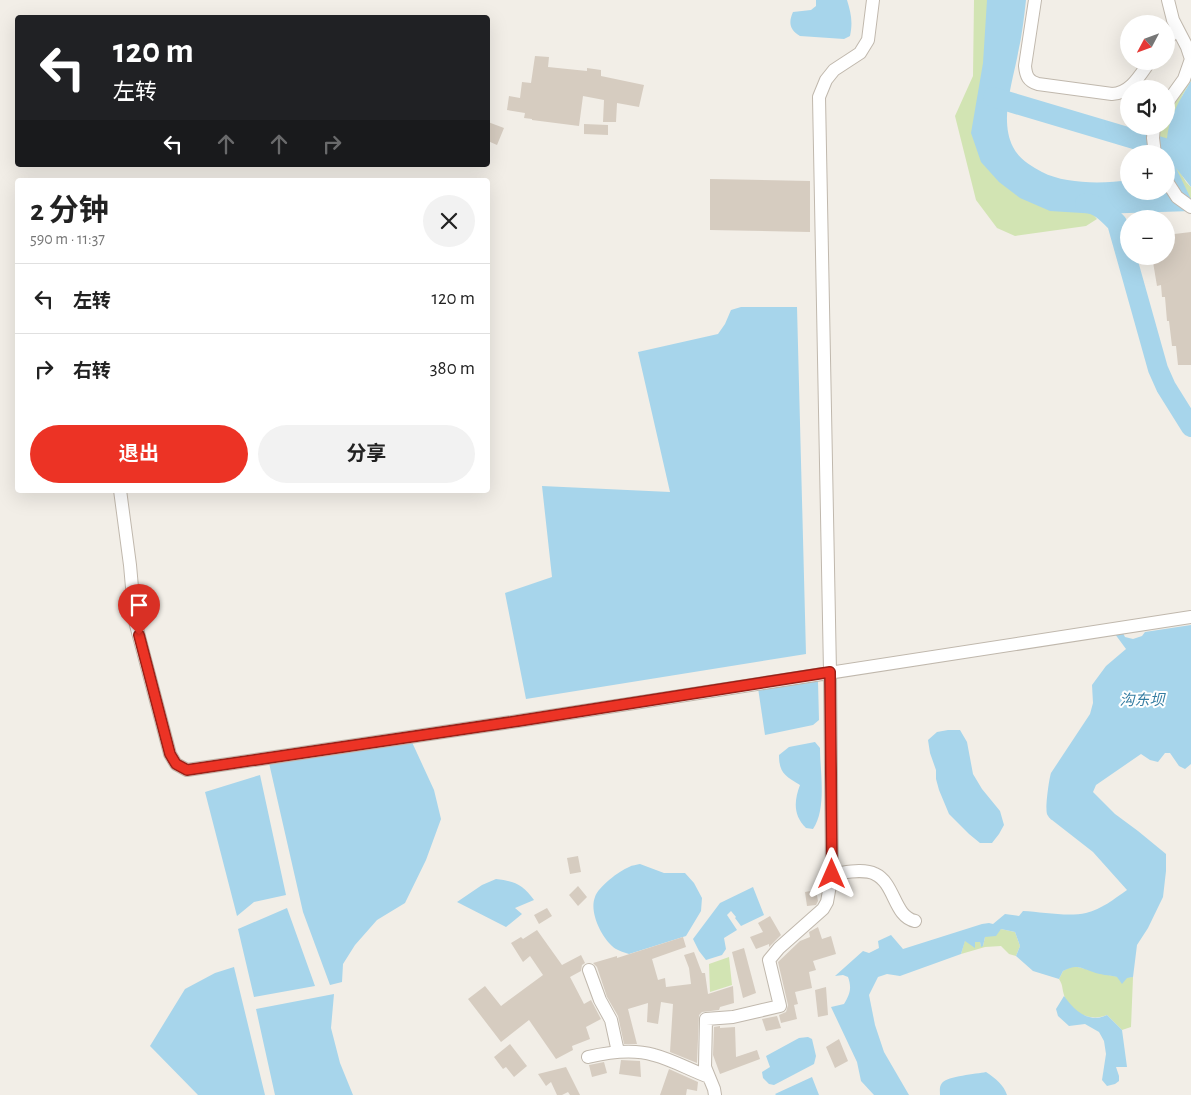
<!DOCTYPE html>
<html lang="zh">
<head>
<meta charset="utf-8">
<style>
	body { margin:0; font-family:"Alegreya Sans","Noto Sans SC",sans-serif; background:#f2f2f2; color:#222; height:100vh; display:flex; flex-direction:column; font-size:19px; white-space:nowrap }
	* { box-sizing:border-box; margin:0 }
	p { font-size:16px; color:#767676 }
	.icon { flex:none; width:28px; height:28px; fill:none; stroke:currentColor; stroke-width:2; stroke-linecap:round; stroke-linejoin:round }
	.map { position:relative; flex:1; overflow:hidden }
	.sheet { position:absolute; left:15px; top:178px; width:475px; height:315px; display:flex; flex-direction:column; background:#fff; border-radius:5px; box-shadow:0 5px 20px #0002 }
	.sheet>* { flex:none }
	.banner { position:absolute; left:15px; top:15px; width:475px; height:152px; border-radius:5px; box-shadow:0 5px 20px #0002; background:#202124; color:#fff; overflow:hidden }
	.needle { width:32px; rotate:229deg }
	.tools { position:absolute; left:1120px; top:15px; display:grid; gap:10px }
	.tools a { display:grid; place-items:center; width:55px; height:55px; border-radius:50%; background:#fff; box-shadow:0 5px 20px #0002; font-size:25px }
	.pin { position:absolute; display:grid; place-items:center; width:42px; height:42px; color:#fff; margin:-51px -21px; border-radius:50% 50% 50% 0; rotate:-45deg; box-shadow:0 0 5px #0007 }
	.pin .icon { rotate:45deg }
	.me { position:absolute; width:55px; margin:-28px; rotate:0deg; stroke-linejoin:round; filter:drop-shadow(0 0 4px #0008) }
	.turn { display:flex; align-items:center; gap:18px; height:105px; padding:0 15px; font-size:22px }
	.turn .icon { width:65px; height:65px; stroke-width:2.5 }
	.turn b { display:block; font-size:35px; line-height:42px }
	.lanes { display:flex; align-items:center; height:48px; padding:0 15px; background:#0003; justify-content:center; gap:25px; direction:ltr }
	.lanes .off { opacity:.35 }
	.round { display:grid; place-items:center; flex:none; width:52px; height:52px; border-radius:26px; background:#f2f2f2 }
	.summary { display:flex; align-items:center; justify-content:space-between; height:85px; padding:0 15px }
	h1 { font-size:30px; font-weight:700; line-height:38px }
	.action { display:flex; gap:10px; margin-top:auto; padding:10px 15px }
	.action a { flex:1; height:58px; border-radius:30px; background:#ec3325; color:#fff; font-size:20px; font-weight:700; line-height:58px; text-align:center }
	.action a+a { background:#f2f2f2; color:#222 }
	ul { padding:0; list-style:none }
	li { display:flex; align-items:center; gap:15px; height:70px; padding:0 15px; border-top:1px solid #e0e0e0 }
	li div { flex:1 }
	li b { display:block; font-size:19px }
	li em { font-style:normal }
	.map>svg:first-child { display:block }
	.green { fill:#d2e4b3 }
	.water { fill:#a7d5eb }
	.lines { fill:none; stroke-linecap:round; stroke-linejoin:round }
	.river { stroke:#a7d5eb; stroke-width:20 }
	.building { fill:#d6ccc0 }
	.minor-casing { stroke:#c0b8ad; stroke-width:14 }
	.minor { stroke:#fff; stroke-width:12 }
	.route-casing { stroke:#992118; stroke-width:12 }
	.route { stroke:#ec3325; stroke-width:9 }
	.labels { text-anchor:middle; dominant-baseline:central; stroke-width:4; stroke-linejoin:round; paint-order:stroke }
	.water-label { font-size:15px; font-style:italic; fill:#357da2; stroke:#fff }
</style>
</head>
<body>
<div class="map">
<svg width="1191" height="1095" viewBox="0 0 1191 1095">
	<rect width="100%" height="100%" fill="#f2eee7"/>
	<path class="green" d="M974 0H996L980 131 1091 212 1097 219 1086 226 1015 236 997 228 976 200 955 116 973 76Z
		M1191 72V81L1182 96 1169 154 1186 182 1191 187V203L1166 154H1159L1156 139 1160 126H1166V112Z
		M1001 929 1015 932 1020 946 1016 956 1009 954 1001 946 985 947 961 954 965 940 975 947V942H980L981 946H983L985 937Z
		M729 957 732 985 710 992 709 964Z
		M1072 966C1092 969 1112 979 1133 977L1131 1027 1122 1030 1107 1015C1091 1022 1069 1013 1064 995 1062 989 1063 985 1059 979L1063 971Z"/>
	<path class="water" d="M816 0H847C851 13 853 22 850 36L844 39 800 36C790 30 788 23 793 12L811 10 816 6Z
		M987 0H1026C1024 18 1022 35 1018 53 1013 81 999 120 1013 147 1019 159 1031 166 1042 172 1065 184 1103 184 1129 180V191H1166V154L1168 151C1163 127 1179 101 1191 81V187L1176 168 1191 199V211L1098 214 1050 211 1020 198 999 182 981 162 971 133 983 63Z
		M741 307H797L806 654 526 699 505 593 552 577 542 486 670 492 638 352 718 334 725 324 731 310Z
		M1191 625V764L1185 769 1179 766 1170 753H1165L1158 762 1150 760 1141 754 1096 785 1093 792 1115 814 1138 831 1166 854V871L1163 897 1148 928 1137 945 1133 977 1127 978 1122 984 1117 977C1109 975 1100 975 1093 972 1079 967 1076 964 1063 971L1059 979 1033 971 1016 956 1020 946 1015 932 1001 929 996 936 985 937 983 946 981 947 980 942H975V948L965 941 961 954 900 976 887 974 878 977 869 995 875 1025 884 1052 909 1095H874L861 1081 857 1062 831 1007 844 1004C850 994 852 988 848 977L843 975 835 976 863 951 869 953 879 948 878 941 891 935 903 949 982 924 989 923 993 924 1005 914 1019 916 1023 911C1042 912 1068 917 1086 913 1102 909 1114 899 1127 890L1093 852 1052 820C1051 820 1047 815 1047 814 1045 808 1049 779 1051 773L1090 714 1093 703 1092 685 1106 666 1126 649 1115 634 1122 631 1125 637 1133 639 1142 636 1145 632Z
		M818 681 819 720 813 725 765 735 758 688Z
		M948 730H960L967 742 973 774 982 789 1000 811 1004 825 999 834 992 843H980L969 834 949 814 939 790 936 779V770L930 753 928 740 937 732Z
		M411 740 434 790 441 819 426 860 405 903 377 920 355 945 343 964 342 982 330 985 303 912 269 763Z
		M815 742 820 748C820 772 827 808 813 829L806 828C793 815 794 801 800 785 785 776 779 773 779 755L789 747Z
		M260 775 286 895 254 902 237 916 205 792Z
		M640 864 664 873H685L694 883 702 898 701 911 686 936 629 954C623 952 616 950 612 946 601 936 589 912 595 897 598 887 619 871 629 867 632 865 637 865 640 864Z
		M496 879C514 881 523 884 534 900L515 908 522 914 506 927 457 902 482 885Z
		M753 887 764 915 741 926 735 918 736 917 731 911 727 915 737 930 724 938 726 949 722 955 706 960 699 951 693 939 720 903Z
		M287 908 315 986 254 997 238 929Z
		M234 967 265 1095H198L150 1046 185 989 215 973Z
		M334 994 331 1028 340 1063 353 1095H275L256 1009Z
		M1064 996C1074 1010 1088 1024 1107 1015L1122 1030 1127 1067H1116L1119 1076V1081L1115 1084 1107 1086 1102 1080 1106 1054 1104 1041 1099 1032 1085 1024 1069 1026 1058 1016 1056 1009Z
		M808 1037 812 1039 816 1056 814 1064 774 1085 769 1084 763 1078 762 1072 770 1067 766 1056 799 1038Z
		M986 1072C995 1078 1004 1085 1007 1095H940C940 1091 939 1087 942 1083 948 1076 976 1074 986 1072Z
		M812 1077 819 1095H776L775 1094Z"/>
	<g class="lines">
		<path class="river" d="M993 97 1191 156
			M1085 203C1098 203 1108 214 1117 223L1158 369 1166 387 1191 427"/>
	</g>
	<path class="building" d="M535 56 549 57 548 67 587 71V68L601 70V76L644 85 639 107 617 103 616 122H603L604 100 583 96 579 126 532 120V119L524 118 525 113 507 110 509 96 520 98 522 82 531 83Z
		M488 122 504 128 497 145 488 141Z
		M584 124 608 125V135L584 134Z
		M710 179 810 181V232L710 230Z
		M1191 232V365H1178L1176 346H1172L1169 321H1167L1165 297H1162L1161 285 1157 286 1152 256H1166V235Z
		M578 856 581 872 570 874 567 858Z
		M578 886 587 897 578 906 569 895Z
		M816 890 818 901 816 905 807 906 805 892Z
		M547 908 552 916 539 924 534 915Z
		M770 916 781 935 769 947V944L756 949 750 937 763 932 758 923Z
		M818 927 822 939 831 936 836 954 813 961 816 970 809 972 812 988 795 992 798 1004 794 1005 797 1019 781 1023 779 1015 786 1012 788 1005 778 962 800 941 810 937 809 932Z
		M537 930 562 965 581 955 585 963 582 965 581 971 570 977 584 1004 591 1000 601 1019 586 1027 590 1039 572 1046 573 1050 556 1059 529 1020 501 1042 468 999 485 986 501 1006 543 975 530 956 523 962 511 943 521 937 523 939Z
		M683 937 686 947 652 959 658 980 665 978 666 987 691 984 689 968 684 955 694 952 702 973H705L708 994 733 986 734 1003 720 1007 719 1010 702 1012 699 1015 697 1063 670 1052 673 1004 661 1002 658 1024 647 1022 648 1003 628 1009 637 1044H624L618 1016 607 997 597 967 593 963 617 956V958Z
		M744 948 756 993 743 998 732 952Z
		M826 987 828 1015 818 1017 815 990Z
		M777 1016 781 1028 766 1031 762 1019Z
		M720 1026V1028L735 1027 736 1057 757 1050 760 1059 720 1074 713 1055 714 1027Z
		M839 1039 848 1061 835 1068 826 1047Z
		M510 1044 527 1066 514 1077 506 1067 503 1069 494 1057Z
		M621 1060 640 1061 641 1077 619 1074Z
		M604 1062 607 1073 592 1077 589 1065Z
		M566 1067 580 1095H570L568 1092 562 1095H557L551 1082 546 1086 538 1074Z
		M669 1069 698 1082 697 1091 687 1089 686 1095H660Z"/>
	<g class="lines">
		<defs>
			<path id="minor" d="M1035 0 1025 66C1026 76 1028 81 1038 84L1112 94C1131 93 1140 75 1150 61
				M1166 41 1177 28
				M1166 104 1184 79 1191 59 1187 47 1173 20 1168 0
				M1154 126 1153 138 1155 154
				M1166 180 1177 197 1191 207
				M120 490 130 565 135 621 170 754 176 764 187 770 518 721 1191 617
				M832 874C844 873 863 868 875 874 895 883 894 917 915 921
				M589 970 600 1000 611 1020 618 1052
				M588 1057C609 1052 634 1049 654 1055 673 1060 690 1070 709 1077
				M715 1095 714 1089 705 1067 706 1019 733 1017 780 1006 769 960 779 948 823 909 827 902 832 874 830 672 819 97 826 80 834 70 860 53 868 40 873 0"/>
		</defs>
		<use href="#minor" class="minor-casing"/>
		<use href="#minor" class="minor"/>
	</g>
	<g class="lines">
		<defs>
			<path id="route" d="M139 635 170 754 176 764 187 770 518 721 830 672 832 874"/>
		</defs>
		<use href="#route" class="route-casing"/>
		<use href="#route" class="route"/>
	</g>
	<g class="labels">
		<g class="water-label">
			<text x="1142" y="700">沟东坝</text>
		</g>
	</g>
</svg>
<div class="tools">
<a><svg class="needle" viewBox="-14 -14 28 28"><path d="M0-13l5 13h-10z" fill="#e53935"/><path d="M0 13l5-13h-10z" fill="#767676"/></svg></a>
<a><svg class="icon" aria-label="sound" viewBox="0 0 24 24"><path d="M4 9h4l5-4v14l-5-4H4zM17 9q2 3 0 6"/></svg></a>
<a>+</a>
<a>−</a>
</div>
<div class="pin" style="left:139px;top:635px;background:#d93025"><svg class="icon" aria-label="arrive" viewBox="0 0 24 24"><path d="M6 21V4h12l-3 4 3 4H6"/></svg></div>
<svg class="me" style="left:832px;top:874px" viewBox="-20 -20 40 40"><path d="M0-17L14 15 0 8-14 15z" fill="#ec3325" stroke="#fff" stroke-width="4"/></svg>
<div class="banner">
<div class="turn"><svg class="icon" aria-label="left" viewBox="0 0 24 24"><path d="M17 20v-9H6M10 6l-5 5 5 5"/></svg><div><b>120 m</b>左转</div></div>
<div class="lanes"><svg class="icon" aria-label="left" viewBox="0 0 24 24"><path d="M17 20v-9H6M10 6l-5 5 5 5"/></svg><svg class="icon off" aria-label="ahead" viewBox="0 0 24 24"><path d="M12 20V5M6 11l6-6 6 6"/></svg><svg class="icon off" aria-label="ahead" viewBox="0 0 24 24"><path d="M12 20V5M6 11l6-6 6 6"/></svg><svg class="icon off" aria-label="right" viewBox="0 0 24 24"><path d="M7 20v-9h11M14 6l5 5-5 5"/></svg></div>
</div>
<section class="sheet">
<div class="summary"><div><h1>2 分钟</h1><p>590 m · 11:37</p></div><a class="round"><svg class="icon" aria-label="close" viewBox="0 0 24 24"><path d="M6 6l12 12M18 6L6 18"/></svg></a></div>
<ul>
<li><svg class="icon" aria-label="left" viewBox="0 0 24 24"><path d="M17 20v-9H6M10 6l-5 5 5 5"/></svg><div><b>左转</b></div><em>120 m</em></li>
<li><svg class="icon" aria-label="right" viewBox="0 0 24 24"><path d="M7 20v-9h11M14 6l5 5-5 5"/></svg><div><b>右转</b></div><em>380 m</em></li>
</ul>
<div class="action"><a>退出</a><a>分享</a></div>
</section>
</div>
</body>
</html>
